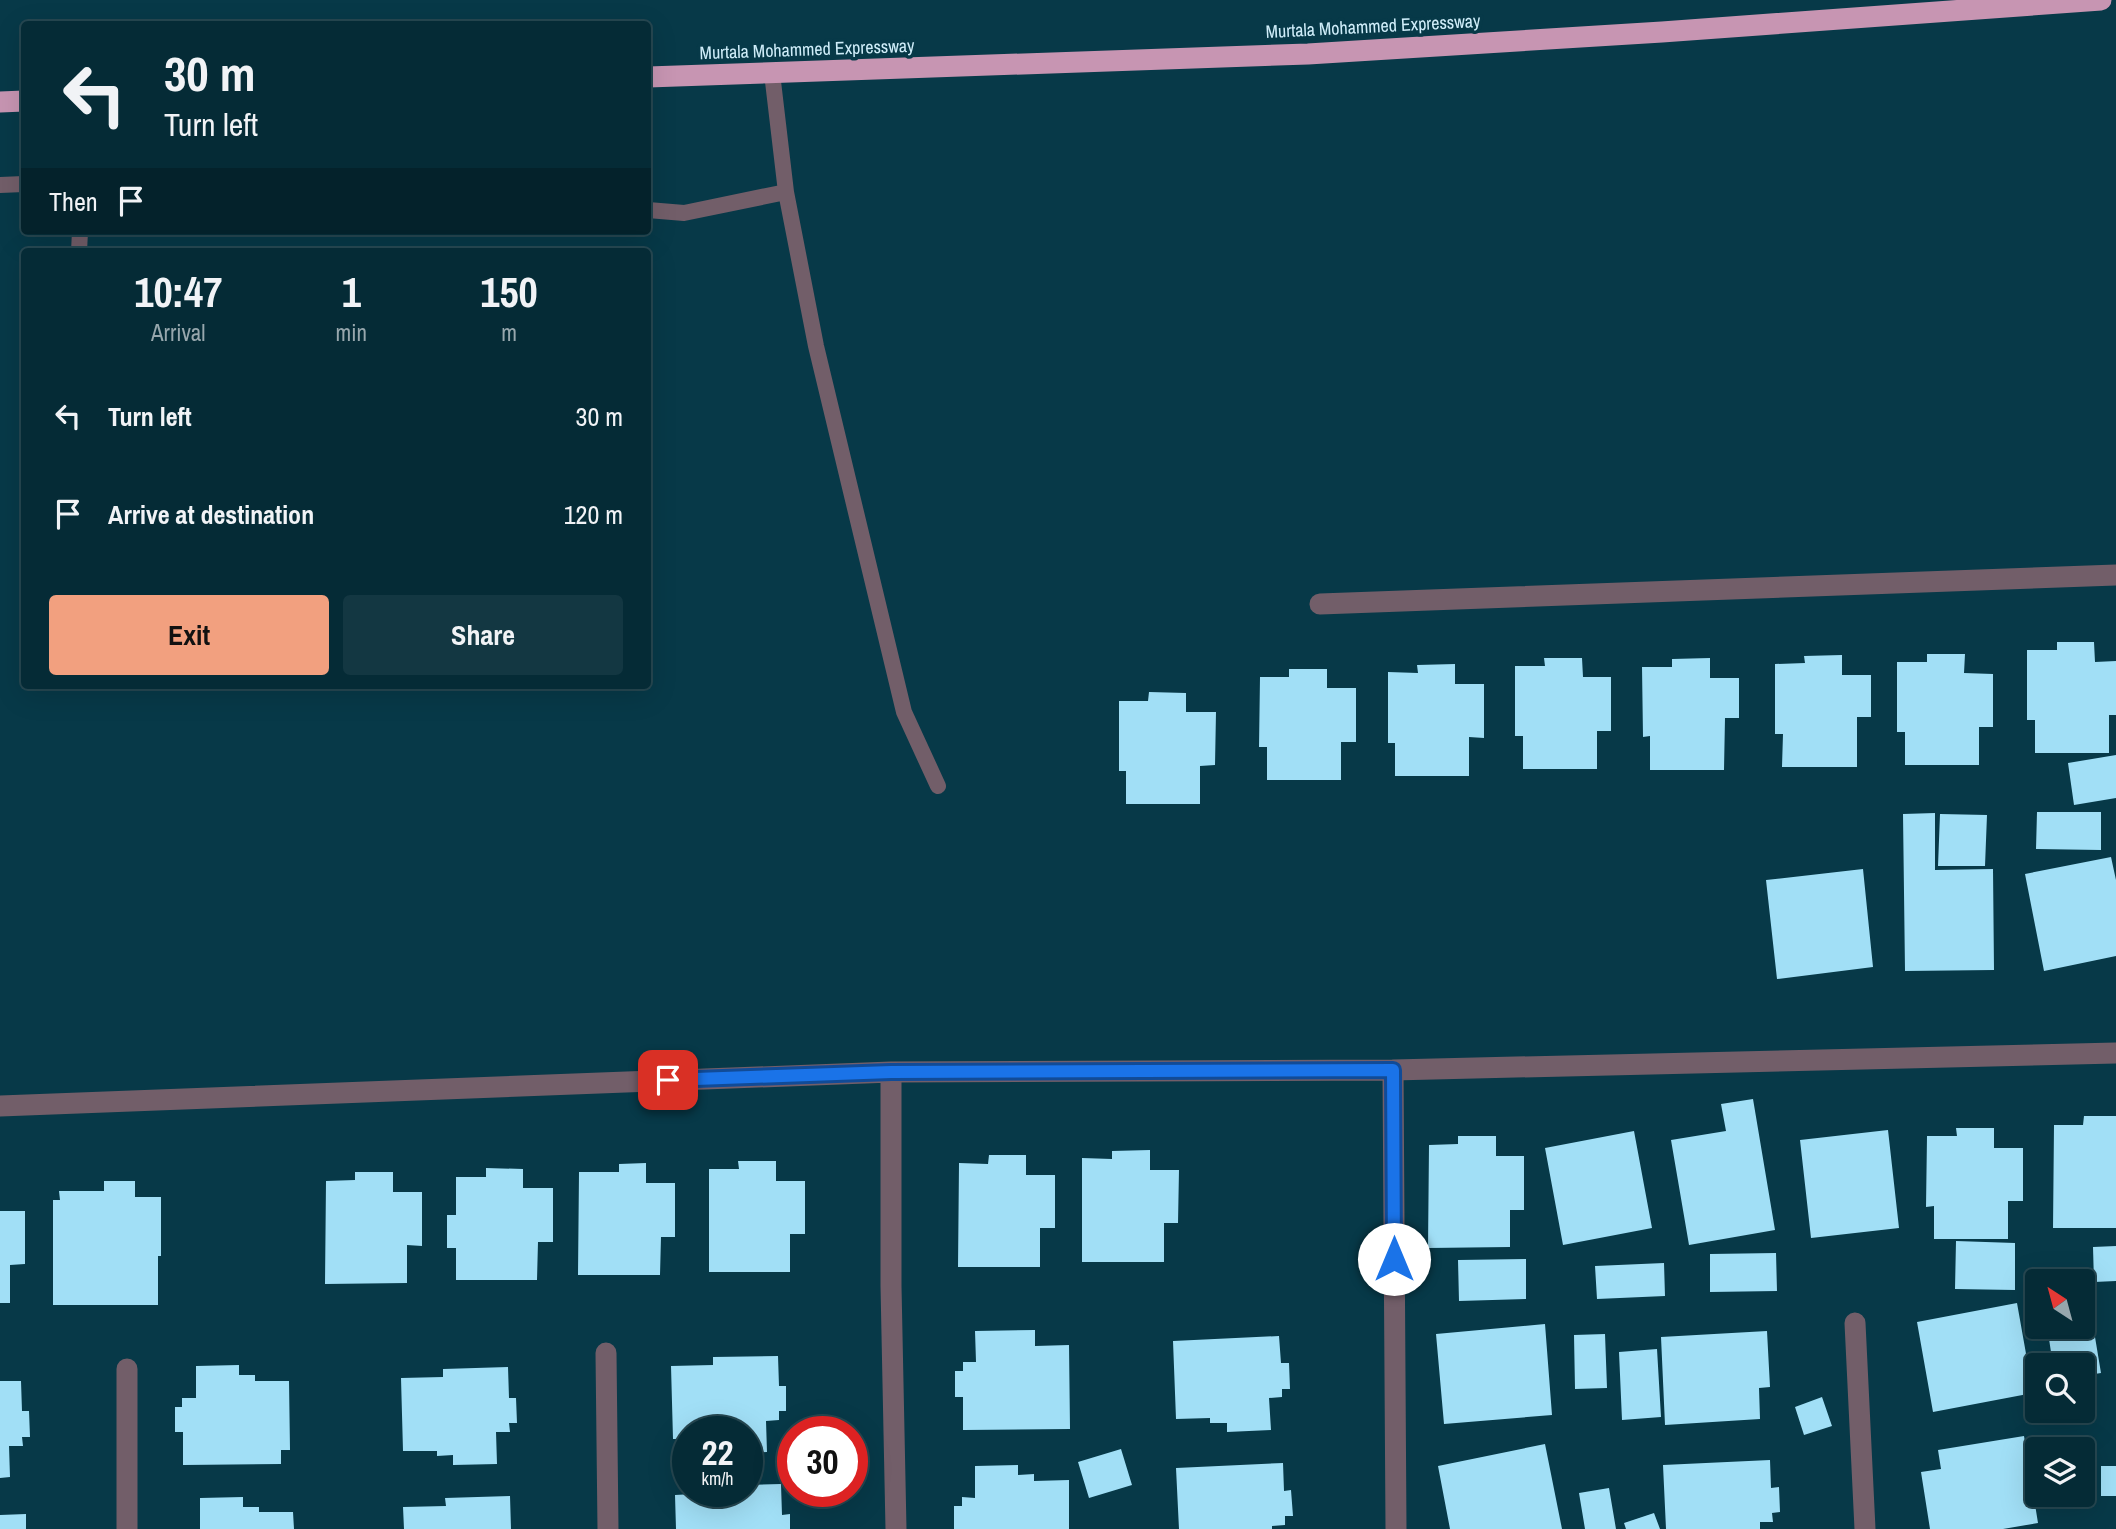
<!DOCTYPE html>
<html lang="en">
<head>
<meta charset="utf-8">
<style>
	body { margin:0; font-family:"Archivo Narrow",sans-serif; background:#133742; color:#f1f3f6; height:100vh; display:flex; flex-direction:column; font-size:26px; white-space:nowrap }
	* { box-sizing:border-box; margin:0 }
	p { font-size:23px; color:#97a7ad }
	.icon { flex:none; width:38px; height:38px; fill:none; stroke:currentColor; stroke-width:2; stroke-linecap:round; stroke-linejoin:round }
	.map { position:relative; flex:1; overflow:hidden }
	.details { position:absolute; left:21px; top:248px; width:630px; height:441px; display:flex; flex-direction:column; background:#052b36; border-radius:7px; box-shadow:0 7px 28px #0002,0 0 0 2px #264751 }
	.details>* { flex:none }
	.guide { position:absolute; left:21px; top:21px; width:630px; height:214px; border-radius:7px; box-shadow:0 7px 28px #0002,0 0 0 2px #264751; background:#052b36; color:#f1f3f6; overflow:hidden }
	.needle { width:46px; rotate:324deg }
	.buttons { position:absolute; left:2025px; top:1269px; display:grid; gap:14px }
	.buttons a { display:grid; place-items:center; width:70px; height:70px; border-radius:7px; background:#052b36; box-shadow:0 7px 28px #0002,0 0 0 2px #264751; font-size:35px }
	.speed { position:absolute; left:672px; top:1416px; display:flex; gap:14px; font-size:35px; font-weight:700; text-align:center }
	.speed>* { display:grid; place-content:center; width:91px; height:91px; border-radius:50%; background:#052b36; box-shadow:0 7px 28px #0002,0 0 0 2px #264751; line-height:1 }
	.speed small { font-size:18px; font-weight:400 }
	.speed .limit { border:10px solid #d22; background:#fff; color:#111 }
	.pin { position:absolute; display:grid; place-items:center; width:60px; height:60px; color:#fff; margin:-30px; border-radius:14px; box-shadow:0 4px 10px #0006 }
	.me { position:absolute; width:77px; margin:-38px; rotate:0deg; stroke-linejoin:round; filter:drop-shadow(0 0 5px #0008) }
	.turn { display:flex; align-items:center; gap:24px; height:147px; padding:0 28px; font-size:32px }
	.turn .icon { width:91px; height:91px; stroke-width:2.5 }
	.turn b { display:block; font-size:49px; line-height:60px }
	.then { display:flex; align-items:center; height:66px; padding:0 28px; background:#0003; gap:14px; font-size:26px }
	.eta { display:flex; justify-content:space-evenly; align-items:center; height:119px; text-align:center }
	.eta b { font-size:42px; font-weight:700; line-height:49px }
	.button { display:flex; gap:14px; margin-top:auto; padding:14px 28px }
	.button a { flex:1; height:80px; border-radius:7px; background:#f2a07f; color:#111; font-size:28px; font-weight:700; line-height:80px; text-align:center }
	.button a+a { background:#133742; color:#f1f3f6 }
	ul { padding:0; list-style:none }
	li { display:flex; align-items:center; gap:21px; height:98px; padding:0 28px }
	li div { flex:1 }
	li b { display:block; font-size:26px }
	li em { font-style:normal }
	.map>svg:first-child { display:block }
	.building { fill:#a1dff6 }
	.lines { fill:none; stroke-linecap:round; stroke-linejoin:round }
	.lane { stroke:#725e69; stroke-width:16 }
	.street { stroke:#725e69; stroke-width:21 }
	.highway { stroke:#c795b2; stroke-width:21 }
	.route-casing { stroke:#114b97; stroke-width:18 }
	.route { stroke:#1a73e8; stroke-width:12 }
	.labels { text-anchor:middle; dominant-baseline:central; stroke-width:7; stroke-linejoin:round; paint-order:stroke }
	.street-label { font-size:18px; fill:#cfedf9; stroke:#073948 }
</style>
</head>
<body>
<div class="map">
<svg width="2116" height="1529" viewBox="0 0 2116 1529">
	<rect width="100%" height="100%" fill="#073948"/>
	<path class="building" d="M2057 642H2094L2095 662 2116 661V715H2109V753H2035V720H2027V650H2057Z
		M1927 654H1965L1964 673 1993 674V727H1979V765H1905V732H1897V662H1927Z
		M1842 655V675H1871V717H1857V767H1782L1783 734H1775V664L1805 663 1804 656Z
		M1544 658H1582L1583 677H1611V731H1597V769H1523V736H1515V666H1545Z
		M1710 658V678H1739V718H1725L1724 770H1650V736L1643 737 1642 667H1672V659Z
		M1455 664V684H1484V738L1469 737V776H1395V743H1388V672L1418 673 1417 665Z
		M1289 669H1327V688H1356V742H1341V780H1267V747H1259L1260 677H1289Z
		M1149 692 1186 693V712H1216L1215 765 1200 766V804H1126V771H1119V701H1148Z
		M2116 755V798L2074 805 2068 763Z
		M2037 812H2101V850L2036 849Z
		M1935 813V870L1993 869 1994 970 1905 971 1903 814Z
		M1940 814 1987 815 1985 866H1938Z
		M2111 857 2116 880V956L2044 971 2025 874Z
		M1863 869 1873 967 1777 979 1766 880Z
		M1753 1099 1775 1230 1689 1245 1671 1140 1726 1131 1721 1104Z
		M2084 1116H2116V1228H2053L2054 1125H2083Z
		M1956 1128H1994V1148H2023V1201H2008V1239H1934V1206L1926 1207 1927 1136H1957Z
		M1888 1130 1899 1228 1811 1238 1800 1140Z
		M1634 1131 1652 1228 1563 1245 1545 1148Z
		M1458 1136H1496V1156H1524V1210H1510V1247L1428 1248 1429 1145 1458 1144Z
		M1150 1150V1170H1179L1178 1223H1164V1262H1082V1158L1112 1159V1151Z
		M989 1155H1026V1175H1055V1228H1040V1267H958L959 1163 988 1164Z
		M738 1161H776V1181H805V1234H790V1272H709V1169H739Z
		M646 1163V1183H675V1237H661L660 1275H578L579 1172H619V1164Z
		M486 1168 523 1169V1188H553V1242H538L537 1280H456V1248H447V1215H456V1177H486Z
		M355 1172H393V1192H422V1246L407 1245V1283L325 1284 326 1181 355 1180Z
		M104 1181H135V1197H161V1256H158V1305H53V1200H60L59 1191H104Z
		M0 1211H25V1264L10 1265V1303H0Z
		M1956 1241 2015 1243V1290L1955 1289Z
		M2116 1246V1281L2094 1282 2093 1247Z
		M1776 1253 1777 1291 1710 1292V1254Z
		M1526 1259V1299L1459 1301 1458 1260Z
		M1664 1263 1665 1296 1597 1299 1595 1266Z
		M2088 1267 2090 1286 2082 1287V1281H2057L2056 1270Z
		M2017 1303 2033 1393 1933 1412 1917 1322Z
		M2090 1307 2101 1373 2082 1376V1365H2053L2047 1326H2082V1309Z
		M1545 1324 1552 1415 1444 1424 1436 1334Z
		M1035 1330V1346L1069 1345 1070 1429 963 1430V1397H955V1371H963V1362H976L975 1331Z
		M1767 1331 1770 1387 1759 1388 1760 1419 1665 1425 1661 1337Z
		M1605 1334 1607 1388 1575 1389 1574 1335Z
		M1279 1336 1281 1363H1289L1290 1389H1282V1397L1269 1398 1271 1430 1227 1432V1423H1210V1418L1176 1419 1173 1341Z
		M1657 1349 1661 1417 1622 1420 1619 1352Z
		M778 1356 779 1386H786V1411H779V1420L766 1421 767 1452 747 1453V1432H688V1439H673L671 1366 713 1365V1357Z
		M239 1365V1375H255V1381H289L290 1450H281V1464L183 1465V1432H175V1407H182V1398H196V1366Z
		M508 1367 509 1398H516L517 1423H509L510 1432H496L497 1464 453 1465V1455L437 1456V1451H403L401 1378 443 1377V1369Z
		M0 1381H21L22 1411H29L30 1437H22L23 1446H9L10 1477 0 1478Z
		M1822 1397 1832 1426 1804 1435 1795 1407Z
		M2024 1436 2038 1523 2003 1529H1930L1921 1472 1941 1469 1938 1450Z
		M2086 1439 2093 1501 2057 1505 2056 1494H2082V1449H2051L2050 1444Z
		M1545 1444 1562 1529H1450L1438 1466Z
		M1121 1449 1132 1485 1089 1498 1078 1462Z
		M1770 1460 1771 1488 1779 1487 1780 1512 1772 1513 1773 1522H1760V1529H1666L1663 1465Z
		M1283 1463 1284 1491 1291 1490 1293 1516H1285V1525L1272 1526V1529H1179L1176 1468Z
		M1018 1465V1475L1034 1474V1481L1069 1480V1529H954V1506H962V1497L975 1498V1466Z
		M2101 1466H2116V1496H2101Z
		M781 1484 782 1515 790 1514V1529H676L675 1495 747 1491V1485Z
		M1609 1488 1616 1529H1585L1579 1493Z
		M510 1496 511 1529H404L403 1507 446 1506 445 1498Z
		M243 1497V1507H259V1512H293L294 1529H200V1498Z
		M1654 1513 1660 1529H1626L1624 1523Z
		M26 1514V1529H0V1515Z"/>
	<g class="lines">
		<path class="lane" d="M772 73 786 192 816 346 904 712 938 786
			M0 185 24 184
			M648 210 684 213 786 192
			M79 252 80 231"/>
		<path class="street" d="M1320 604 2116 575
			M1393 1070 1396 1529
			M891 1072V1286L896 1529
			M0 1106 891 1072 1393 1070 2116 1053
			M1855 1323 1865 1529
			M606 1353 608 1529
			M127 1369V1529"/>
		<path class="highway" d="M648 77 1308 54 1662 32 2101 0
			M0 102 24 101"/>
	</g>
	<g class="lines">
		<defs>
			<path id="route" d="M668 1080 891 1072 1393 1070 1394 1259"/>
		</defs>
		<use href="#route" class="route-casing"/>
		<use href="#route" class="route"/>
	</g>
	<g class="labels">
		<g class="street-label">
			<text transform="translate(1373 26) rotate(-3)">Murtala Mohammed Expressway</text>
			<text transform="translate(807 49) rotate(-2)">Murtala Mohammed Expressway</text>
		</g>
	</g>
</svg>
<div class="buttons">
<a><svg class="needle" viewBox="-14 -14 28 28"><path d="M0-13l5 13h-10z" fill="#e53935"/><path d="M0 13l5-13h-10z" fill="#97a7ad"/></svg></a>
<a><svg class="icon" aria-label="search" viewBox="0 0 24 24"><circle cx="10" cy="10" r="6"/><path d="M15 15l6 6"/></svg></a>
<a><svg class="icon" aria-label="layers" viewBox="0 0 24 24"><path d="M12 4l9 5-9 5-9-5zM3 14l9 5 9-5"/></svg></a>
</div>
<div class="speed"><div>22<small>km/h</small></div><div class="limit">30</div></div>
<div class="pin" style="left:668px;top:1080px;background:#d93025"><svg class="icon" aria-label="arrive" viewBox="0 0 24 24"><path d="M6 21V4h12l-3 4 3 4H6"/></svg></div>
<svg class="me" style="left:1394px;top:1259px" viewBox="-20 -20 40 40"><circle r="19" fill="#fff"/><path d="M0-13L10 11 0 6-10 11z" fill="#1a73e8"/></svg>
<div class="guide">
<div class="turn"><svg class="icon" aria-label="left" viewBox="0 0 24 24"><path d="M17 20v-9H6M10 6l-5 5 5 5"/></svg><div><b>30 m</b>Turn left</div></div>
<div class="then">Then<svg class="icon" aria-label="arrive" viewBox="0 0 24 24"><path d="M6 21V4h12l-3 4 3 4H6"/></svg></div>
</div>
<section class="details">
<div class="eta">
<div><b>10:47</b><p>Arrival</p></div>
<div><b>1</b><p>min</p></div>
<div><b>150</b><p>m</p></div>
</div>
<ul>
<li><svg class="icon" aria-label="left" viewBox="0 0 24 24"><path d="M17 20v-9H6M10 6l-5 5 5 5"/></svg><div><b>Turn left</b></div><em>30 m</em></li>
<li><svg class="icon" aria-label="arrive" viewBox="0 0 24 24"><path d="M6 21V4h12l-3 4 3 4H6"/></svg><div><b>Arrive at destination</b></div><em>120 m</em></li>
</ul>
<div class="button"><a>Exit</a><a>Share</a></div>
</section>
</div>
</body>
</html>
